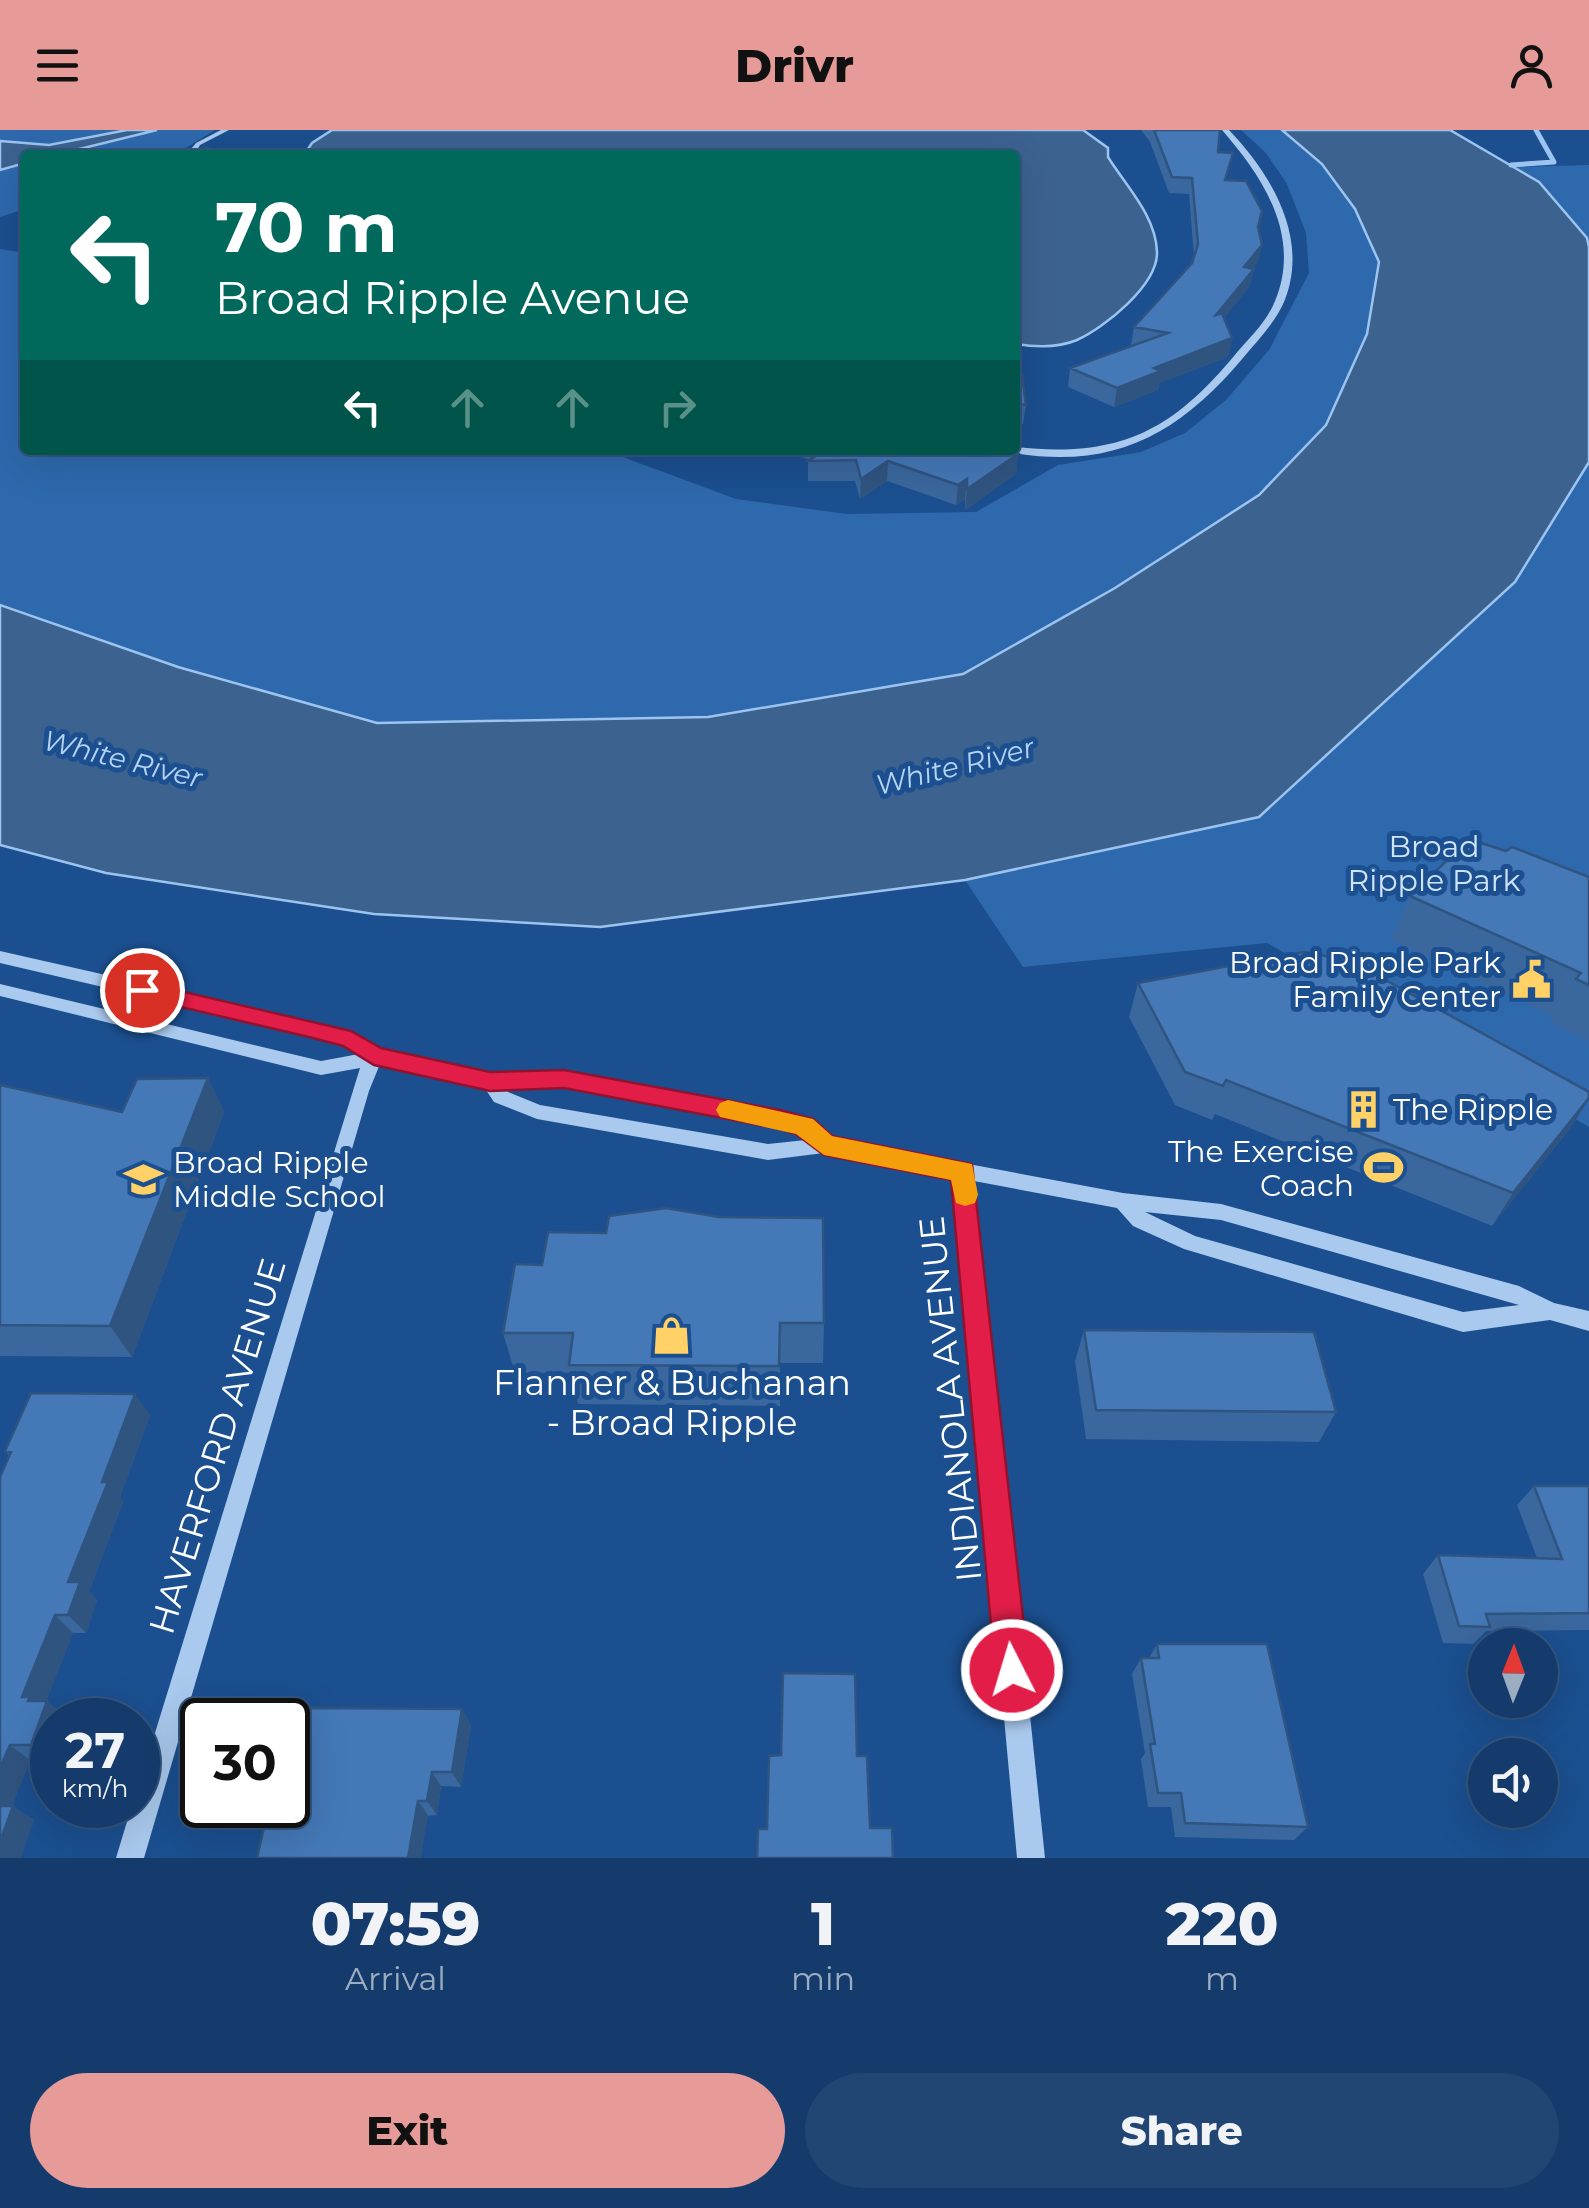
<!DOCTYPE html>
<html lang="en">
<head>
<meta charset="utf-8">
<style>
	body { margin:0; font-family:Montserrat,sans-serif; background:#214673; color:#f1f3f6; height:100vh; display:flex; flex-direction:column; font-size:38px; white-space:nowrap }
	* { box-sizing:border-box; margin:0 }
	p { font-size:32px; color:#9dadc1 }
	.icon { flex:none; width:55px; height:55px; fill:none; stroke:currentColor; stroke-width:2; stroke-linecap:round; stroke-linejoin:round }
	.map { position:relative; height:1728px; overflow:hidden }
	.drawer { display:flex; flex-direction:column; background:#143b6b; flex:1 }
	.drawer>* { flex:none }
	.banner { position:absolute; left:20px; top:20px; width:1000px; height:305px; border-radius:10px; box-shadow:0 10px 40px #0002,0 0 0 2px #33557e; background:#00695c; color:#fff; overflow:hidden }
	.needle { width:65px; rotate:1deg }
	.controls { position:absolute; left:1468px; top:1498px; display:grid; gap:20px }
	.controls a { display:grid; place-items:center; width:90px; height:90px; border-radius:50%; background:#143b6b; box-shadow:0 10px 40px #0002,0 0 0 2px #33557e; font-size:50px }
	.speed { position:absolute; left:30px; top:1568px; display:flex; gap:20px; font-size:50px; font-weight:700; text-align:center }
	.speed>* { display:grid; place-content:center; width:130px; height:130px; border-radius:50%; background:#143b6b; box-shadow:0 10px 40px #0002,0 0 0 2px #33557e; line-height:1 }
	.speed small { font-size:25px; font-weight:400 }
	.speed .limit { border:5px solid #111; border-radius:15px; background:#fff; color:#111 }
	.pin { position:absolute; display:grid; place-items:center; width:85px; height:85px; color:#fff; margin:-42px; border:5px solid #fff; border-radius:50%; box-shadow:0 2px 10px #0007 }
	.me { position:absolute; width:110px; margin:-55px; rotate:355deg; stroke-linejoin:round; filter:drop-shadow(0 0 8px #0008) }
	.turn { display:flex; align-items:center; gap:35px; height:210px; padding:0 30px; font-size:45px }
	.turn .icon { width:130px; height:130px; stroke-width:2.5 }
	.turn b { display:block; font-size:70px; line-height:85px }
	.lanes { display:flex; align-items:center; height:95px; padding:0 30px; background:#0003; justify-content:center; gap:50px; direction:ltr }
	.lanes .off { opacity:.35 }
	.eta { display:flex; justify-content:space-evenly; align-items:center; height:170px; text-align:center }
	.eta b { font-size:60px; font-weight:800; line-height:70px }
	.primary-button { display:flex; gap:20px; margin-top:auto; padding:20px 30px }
	.primary-button a { flex:1; height:115px; border-radius:60px; background:#e69b98; color:#111; font-size:40px; font-weight:800; line-height:115px; text-align:center }
	.primary-button a+a { background:#214673; color:#f1f3f6 }
	header { display:flex; justify-content:space-between; align-items:center; height:130px; padding:0 30px; background:#e69b98; color:#111; font-size:45px; font-weight:800 }
	.map>svg:first-child { display:block }
	.green { fill:#2e69ad }
	.water { fill:#3c6290; stroke:#9cc4f0; stroke-width:2.5 }
	.lines { fill:none; stroke-linecap:round; stroke-linejoin:round }
	.stream { stroke:#9cc4f0; stroke-width:5 }
	.minor { fill:#a9c9ee; fill-rule:evenodd }
	.wall { fill:#3a679d }
	.shaded-wall { fill:#305480 }
	.building { fill:#4478b7; stroke:#305480; stroke-width:2.5 }
	.route { fill:#e11d48; stroke:#92132f; stroke-width:2.5 }
	.slow { fill:#f59e0b }
	.labels { text-anchor:middle; dominant-baseline:central; stroke-width:10; stroke-linejoin:round; paint-order:stroke }
	.far-water-label { font-size:28px; font-style:italic; fill:#b5d3f5; stroke:#1b4f8f }
	.park-label { font-size:30px; fill:#cfe3fa; stroke:#1b4f8f }
	.poi-label { font-size:30px; fill:#fff; stroke:#1b4f8f; text-anchor:end }
	.near-poi-label { font-size:35px; fill:#fff; stroke:#1b4f8f }
	.near-street-label { font-size:35px; fill:#fff; stroke:#1b4f8f }
</style>
</head>
<body>
<header><svg class="icon" aria-label="menu" viewBox="0 0 24 24"><path d="M4 6h16M4 12h16M4 18h16"/></svg>Drivr<svg class="icon" aria-label="person" viewBox="0 0 24 24"><circle cx="12" cy="8" r="4"/><path d="M4 21q1-7 8-7t8 7"/></svg></header>
<div class="map">
<svg width="1589" height="1728" viewBox="0 0 1589 1728">
	<rect width="100%" height="100%" fill="#1b4f8f"/>
	<path class="green" d="M0 0H127L49 15 0 11Z
		M157 0H215L174 25H55Z
		M1241 0H1282L1322 34 1355 79 1379 132 1367 204 1325 295 1259 365 1115 458 963 544 708 587 377 593 178 537 0 475V119L25 123V320H604L736 369 847 384 976 382 1058 335 1141 322 1185 303 1226 270 1269 220 1309 143 1306 103 1287 54 1266 23Z
		M25 33V79L0 87V40Z
		M1589 35V117L1587 108 1539 52 1514 37Z
		M1589 332V997L1267 813 1023 837 965 750 1259 687 1515 452Z"/>
	<path class="water" d="M127 0H157L55 25H25V33L0 40V11L49 15Z
		M332 0H1083L1108 18V27C1126 56 1156 86 1157 122 1158 155 1104 198 1077 210 1058 218 1035 217 1016 214L1015 25H304L312 13Z
		M1282 0H1450L1539 52 1587 108 1589 117V332L1515 452 1259 687 965 750 600 797 374 784 106 743 0 715V475L178 537 377 593 708 587 963 544 1115 458 1259 365 1326 295 1367 204 1379 132 1355 79 1322 34Z"/>
	<g class="lines">
		<path class="stream" d="M1511 35 1554 32 1536 0"/>
		<path class="minor" d="M221 0H229L200 15 194 25H186L196 13Z
			M1222 0H1229C1272 45 1310 109 1284 172 1275 193 1257 211 1243 228 1177 306 1112 341 1007 322L1006 320H1015V317C1117 328 1170 303 1234 226 1248 209 1267 192 1275 171 1302 106 1263 47 1222 0Z
			M0 821 313 892 357 904 379 920 490 944 564 942 780 982 811 991 830 1008 1123 1063 1221 1074 1519 1156 1554 1173 1589 1181V1201L1550 1190 1463 1202 1184 1119 1133 1096 1117 1078 974 1051 1045 1728H1017L954 1047 824 1023 768 1030 537 989 494 972 484 957 380 934 369 961 144 1728H116L132 1675H138V1658L360 938 321 945 0 866V854L321 931 359 924 345 914 313 906 0 833ZM564 956 780 996 798 1002 806 1010 768 1014 540 975 508 962 505 958ZM1145 1082 1221 1090 1519 1175 1463 1182 1195 1106Z"/>
	</g>
	<path class="wall" d="M1141 0H1220L1218 22 1233 23 1226 50 1258 97V132L1253 138 1250 156 1224 188 1232 208 1228 227 1159 253 1158 260 1114 277 1068 257 1070 238 1133 215H1131L1134 197 1192 133 1194 126 1189 64 1169 63 1150 12Z
		M1015 245 1026 275 1023 294H1015Z
		M781 320H1005L1018 324 1016 344 965 380V369L956 375 887 351 860 369 855 351H808V331L810 330Z
		M1589 747V911L1550 893 1554 887 1391 810 1410 766Z
		M1138 853 1589 969 1571 997 1492 1096 1215 984 1212 990 1175 975 1129 887Z
		M208 948 224 982 132 1227 0 1226V955L122 982Z
		M542 1135 824 1193 823 1233H780V1276L578 1274 571 1243H515L503 1203Z
		M1084 1200 1336 1282 1319 1312 1086 1309 1075 1231Z
		M150 1285 120 1367 123 1372 89 1461 97 1470 86 1503H73L46 1571 66 1587 65 1590H52L51 1630H30L12 1676 34 1690 0 1728 9 1326 5 1321Z
		M1534 1356H1589V1500L1486 1501 1473 1514 1443 1513 1423 1444 1438 1425 1537 1428 1517 1375Z
		M1157 1514 1308 1697 1294 1710 1175 1707 1171 1677H1148L1141 1629 1145 1623 1132 1544 1141 1528H1149Z
		M462 1579 471 1595 461 1657 441 1656 437 1685 281 1698Z"/>
	<path class="shaded-wall" d="M1262 115 1258 132 1240 154 1244 137Z
		M1254 139 1250 156 1212 204 1216 185Z
		M1232 208 1228 227 1159 253 1158 260 1114 277 1117 258 1154 238Z
		M1018 324 1016 344 965 380 967 359Z
		M888 331 887 351 860 369 861 349Z
		M967 349 965 369 956 375 958 355Z
		M208 948 224 982 132 1227 110 1196Z
		M1589 969 1571 997 1492 1096 1513 1063Z
		M135 1264 150 1285 120 1367 123 1372 89 1461 97 1470 86 1503 68 1485V1452L102 1352Z
		M55 1485 73 1503 44 1578 47 1571 66 1587 65 1590H52V1625L51 1630 31 1615 22 1567Z
		M462 1579 471 1595 461 1657 452 1642Z
		M10 1615 30 1630 7 1689 0 1685V1638Z
		M432 1642 441 1656 437 1685 427 1671Z
		M418 1671 428 1685 421 1728H408Z
		M13 1676 34 1690 21 1728H0V1712Z"/>
	<path class="building" d="M1154 0H1220L1218 22 1233 23 1225 50 1246 51 1262 81 1258 97 1262 115 1244 137 1254 139 1216 185 1222 183 1232 208 1154 238 1161 241 1117 258 1070 238 1168 203 1134 197 1192 133 1198 114 1192 48 1172 47Z
		M205 17 228 25H197Z
		M1015 245H1022L1026 275 1015 274Z
		M825 320H1005L1018 324 967 359V349L958 355 888 331 861 349 856 330 808 331Z
		M1469 709 1506 721 1512 717 1589 747V855L1576 849 1581 843 1410 766Z
		M1304 822 1351 831 1589 962V968L1513 1063 1226 950 1223 956 1185 942 1138 853Z
		M208 948 110 1196 0 1195V955L122 982 137 949Z
		M666 1078 719 1087 823 1088 824 1193H780L779 1236 569 1235 573 1203H503L515 1134 542 1135 548 1102 606 1103 609 1086Z
		M1084 1200 1314 1202 1336 1282 1096 1280Z
		M31 1263 135 1264 102 1352H108L68 1452H80L68 1485H55L22 1567H30L28 1571H47L31 1615H10L0 1638V1347L11 1322 5 1321Z
		M1534 1356H1589V1483L1486 1484 1490 1497 1459 1496 1438 1425 1562 1429Z
		M1157 1514H1267L1308 1697 1185 1693 1181 1663H1158L1150 1614H1155L1141 1528H1159Z
		M783 1543 855 1544 857 1626H867L870 1698H892L893 1728H757L758 1699H767L769 1626 781 1625Z
		M310 1578 462 1579 452 1642H432L427 1671H418L408 1728H257L264 1697 281 1698 286 1675H288V1669Z
		M0 1676H13L0 1712Z"/>
	<path class="route" d="M142 852 351 901 381 918 490 942 564 940 780 980 813 989 832 1006 972 1034 1029 1540 1024 1552 1012 1557 1000 1552 995 1540 951 1050 824 1025 796 1004 780 999 564 958 490 961 374 935 343 916 313 908 134 866 131 860Z"/>
	<path class="slow" d="M728 970 813 989 832 1006 972 1034 978 1065 975 1073 965 1076 956 1073 951 1050 824 1025 796 1004 720 987 716 980 720 973Z"/>
	<defs>
		<symbol id="civic-bare" viewBox="-9 -9 18 18"><path d="M-.6-6.5H3V-4.5H.6V-3L4-1V1h2V6H-6V1h2V-1L-.6-3ZM-1.2 2.5V6h2.4V2.5Z" fill="#ffd166" stroke="#1b4f8f" stroke-width="2.5" paint-order="stroke"/></symbol>
		<symbol id="building-bare" viewBox="-9 -9 18 18"><path d="M-4-6H4V6H1V3H-1V6H-4ZM-2.5-4.3h1.7v1.8h-1.7ZM.8-4.3h1.7v1.8H.8ZM-2.5-1h1.7V.8h-1.7ZM.8-1h1.7V.8H.8Z" fill="#ffd166" stroke="#1b4f8f" stroke-width="2.5" paint-order="stroke"/></symbol>
		<symbol id="stadium-bare" viewBox="-9 -9 18 18"><path d="M0-5a6.5 5 0 1 0 0 10a6.5 5 0 1 0 0-10ZM-3.5-1.8h7v3.6h-7Z" fill="#ffd166" stroke="#1b4f8f" stroke-width="2.5" paint-order="stroke"/></symbol>
		<symbol id="school-bare" viewBox="-9 -9 18 18"><path d="M0-5L7-2L0 1L-7-2ZM-4 1L0 2.5L4 1V4Q0 6-4 4Z" fill="#ffd166" stroke="#1b4f8f" stroke-width="2.5" paint-order="stroke"/></symbol>
		<symbol id="shop-bare" viewBox="-9 -9 18 18"><path d="M-5-2.5h2.3a2.7 3.5 0 0 1 5.4 0H5L5.5 6h-11ZM-1.5-2.5h3a1.5 2.3 0 0 0-3 0Z" fill="#ffd166" stroke="#1b4f8f" stroke-width="2.5" paint-order="stroke"/></symbol>
	</defs>
	<g fill-rule="evenodd">
		<use href="#civic-bare" x="1504" y="822" width="55" height="55"/>
		<use href="#building-bare" x="1336" y="952" width="55" height="55"/>
		<use href="#stadium-bare" x="1356" y="1010" width="55" height="55"/>
		<use href="#school-bare" x="116" y="1022" width="55" height="55"/>
		<use href="#shop-bare" x="644" y="1178" width="55" height="55"/>
	</g>
	<g class="labels">
		<g class="far-water-label">
			<text transform="translate(123 629) rotate(14)">White River</text>
			<text transform="translate(955 636) rotate(-14)">White River</text>
		</g>
		<g class="park-label">
			<text x="1434" y="716">Broad<tspan x="1434" dy="34">Ripple Park</tspan></text>
		</g>
		<g class="poi-label">
			<text x="1501" y="832">Broad Ripple Park<tspan x="1501" dy="34">Family Center</tspan></text>
			<text x="1393" y="979" text-anchor="start">The Ripple</text>
			<text x="1354" y="1021">The Exercise<tspan x="1354" dy="34">Coach</tspan></text>
			<text x="173" y="1032" text-anchor="start">Broad Ripple<tspan x="173" dy="34">Middle School</tspan></text>
		</g>
		<g class="near-poi-label">
			<text x="672" y="1252">Flanner &amp; Buchanan<tspan x="672" dy="40">- Broad Ripple</tspan></text>
		</g>
		<g class="near-street-label">
			<text transform="translate(950 1269) rotate(-96)">INDIANOLA AVENUE</text>
			<text transform="translate(217 1316) rotate(-73)">HAVERFORD AVENUE</text>
		</g>
	</g>
</svg>
<div class="controls">
<a><svg class="needle" viewBox="-14 -14 28 28"><path d="M0-13l5 13h-10z" fill="#e53935"/><path d="M0 13l5-13h-10z" fill="#9dadc1"/></svg></a>
<a><svg class="icon" aria-label="sound" viewBox="0 0 24 24"><path d="M4 9h4l5-4v14l-5-4H4zM17 9q2 3 0 6"/></svg></a>
</div>
<div class="speed"><div>27<small>km/h</small></div><div class="limit">30</div></div>
<div class="pin" style="left:142px;top:860px;background:#d93025"><svg class="icon" aria-label="arrive" viewBox="0 0 24 24"><path d="M6 21V4h12l-3 4 3 4H6"/></svg></div>
<svg class="me" style="left:1012px;top:1540px" viewBox="-20 -20 40 40"><circle r="17" fill="#e11d48" stroke="#fff" stroke-width="3"/><path d="M0-11L8 9 0 5-8 9z" fill="#fff"/></svg>
<div class="banner">
<div class="turn"><svg class="icon" aria-label="left" viewBox="0 0 24 24"><path d="M17 20v-9H6M10 6l-5 5 5 5"/></svg><div><b>70 m</b>Broad Ripple Avenue</div></div>
<div class="lanes"><svg class="icon" aria-label="left" viewBox="0 0 24 24"><path d="M17 20v-9H6M10 6l-5 5 5 5"/></svg><svg class="icon off" aria-label="ahead" viewBox="0 0 24 24"><path d="M12 20V5M6 11l6-6 6 6"/></svg><svg class="icon off" aria-label="ahead" viewBox="0 0 24 24"><path d="M12 20V5M6 11l6-6 6 6"/></svg><svg class="icon off" aria-label="right" viewBox="0 0 24 24"><path d="M7 20v-9h11M14 6l5 5-5 5"/></svg></div>
</div>
</div>
<section class="drawer">
<div class="eta">
<div><b>07:59</b><p>Arrival</p></div>
<div><b>1</b><p>min</p></div>
<div><b>220</b><p>m</p></div>
</div>
<div class="primary-button"><a>Exit</a><a>Share</a></div>
</section>
</body>
</html>
